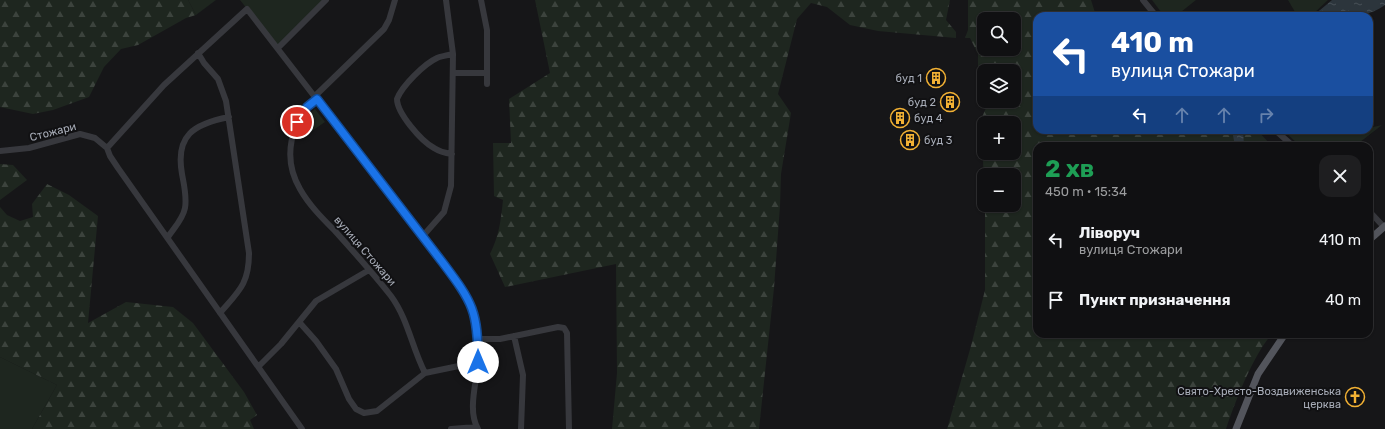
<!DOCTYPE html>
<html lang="uk">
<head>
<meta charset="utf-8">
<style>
	body { margin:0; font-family:Rubik,sans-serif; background:#1e1e20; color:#f1f3f6; height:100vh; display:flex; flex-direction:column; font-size:15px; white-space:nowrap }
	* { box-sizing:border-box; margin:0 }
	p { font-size:13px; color:#9c9d9f }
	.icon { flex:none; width:22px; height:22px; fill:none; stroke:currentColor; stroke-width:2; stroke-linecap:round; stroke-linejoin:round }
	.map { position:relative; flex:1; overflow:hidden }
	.side { position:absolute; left:1033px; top:142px; width:340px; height:196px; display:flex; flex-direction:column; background:#101012; border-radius:12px; box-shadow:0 1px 3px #0004,0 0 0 1px #303032 }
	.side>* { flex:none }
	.top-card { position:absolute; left:1033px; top:12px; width:340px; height:122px; border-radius:12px; box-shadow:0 1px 3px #0004,0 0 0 1px #303032; background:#1a4fa0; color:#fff; overflow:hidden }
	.tools { position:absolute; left:977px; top:12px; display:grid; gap:8px }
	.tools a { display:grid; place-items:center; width:44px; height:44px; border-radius:8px; background:#101012; box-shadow:0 1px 3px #0004,0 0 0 1px #303032; font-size:20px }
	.pin { position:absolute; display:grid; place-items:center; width:34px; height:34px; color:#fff; margin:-17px; border:2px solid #fff; border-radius:50%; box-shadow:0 1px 4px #0007 }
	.me { position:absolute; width:44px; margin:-22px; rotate:0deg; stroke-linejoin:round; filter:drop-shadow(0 0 3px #0008) }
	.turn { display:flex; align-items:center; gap:14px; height:84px; padding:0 12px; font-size:18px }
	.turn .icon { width:52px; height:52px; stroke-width:2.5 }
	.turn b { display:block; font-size:28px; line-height:34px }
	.lanes { display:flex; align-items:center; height:38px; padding:0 12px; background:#0003; justify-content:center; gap:20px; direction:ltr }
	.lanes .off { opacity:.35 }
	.round { display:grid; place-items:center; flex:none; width:42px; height:42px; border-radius:12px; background:#1e1e20 }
	.headline { display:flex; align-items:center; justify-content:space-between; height:68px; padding:0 12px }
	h1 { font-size:24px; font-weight:700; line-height:30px; color:#1e9e55 }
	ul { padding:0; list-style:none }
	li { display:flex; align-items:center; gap:12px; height:60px; padding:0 12px }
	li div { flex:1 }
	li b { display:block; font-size:15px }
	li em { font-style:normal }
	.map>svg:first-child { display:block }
	.green { fill:#1e261f }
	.forest { fill:url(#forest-firs); fill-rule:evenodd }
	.water { fill:url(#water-ripples) }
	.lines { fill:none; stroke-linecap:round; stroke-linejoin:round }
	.minor { stroke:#37383d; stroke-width:6 }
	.major { stroke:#53555c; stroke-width:7 }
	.route-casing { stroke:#114b97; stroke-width:10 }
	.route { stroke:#1a73e8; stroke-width:7 }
	.labels { text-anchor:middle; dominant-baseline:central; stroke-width:4; stroke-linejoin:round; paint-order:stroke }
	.poi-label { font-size:11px; fill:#a8adb8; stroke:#111113; text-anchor:end }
	.street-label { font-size:11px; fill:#a8adb8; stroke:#111113 }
</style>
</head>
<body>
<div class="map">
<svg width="1385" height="429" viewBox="0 0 1385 429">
	<defs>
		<pattern id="forest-firs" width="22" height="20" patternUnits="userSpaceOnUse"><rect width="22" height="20" fill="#1e261f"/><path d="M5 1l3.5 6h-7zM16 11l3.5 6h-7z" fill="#3c433d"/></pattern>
		<pattern id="water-ripples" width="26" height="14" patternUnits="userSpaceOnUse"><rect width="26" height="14" fill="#2c353c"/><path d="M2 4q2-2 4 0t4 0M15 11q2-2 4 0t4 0" fill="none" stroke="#485056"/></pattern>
	</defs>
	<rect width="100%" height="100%" fill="#161618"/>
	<path class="green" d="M188 0H216L196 15Z
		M240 0H326L278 48Z
		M1152 0H1196L1176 16H1164Z
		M1288 0H1328L1311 16H1295V12Z
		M315 109 325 122 312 131 303 118 308 110 310 113Z
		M1382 125 1355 146H1300L1283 130H1369V128Z
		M0 357 57 385 32 429H0Z"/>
	<path class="forest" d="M0 0H188L196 15 186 18 138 45 121 49 104 67 89 97 53 110 33 114 0 107Z
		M535 0H950L946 20 956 32V38L878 31 850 25 827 7 811 3 797 19 778 94 791 113 781 174 780 206 774 288 759 429H612L617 373 616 264 505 287 490 254C499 236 501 220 503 200L494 196 493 143H511L509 99 550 73Z
		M968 0H1091L1096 16H1037V130H1257L1270 144V146H1037V334H1272C1253 355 1235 402 1226 429H947L971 346 985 290V205H1014V175H984V187L982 132 980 122 989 101H1014V71H984V87L978 82V54L970 38H965L968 30ZM984 19H1014V49H984ZM984 123H1014V153H984Z
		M0 164 13 165 27 180 0 200Z
		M47 184 69 195 98 216 88 323 126 302 173 307 193 323 244 392 257 415 250 420 254 429H32L57 385 0 357V207L7 215 20 221 33 217 32 204Z"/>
	<path class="water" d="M1332 0H1385V5C1365 20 1337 16 1313 16Z
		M1232 130H1243L1244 146H1235Z"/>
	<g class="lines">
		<path class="minor" d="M481 0 487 30V84
			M1143 0 1156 16
			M278 48 326 0
			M198 53 204 63 218 79 226 101 249 253C249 284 239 291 220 313
			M453 73H487
			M315 96 384 29 389 20 395 0
			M317 99C290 121 282 158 300 189 309 205 322 218 335 231 354 252 373 273 391 296 408 319 412 348 425 373L478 362
			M1275 130 1293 146
			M0 151 29 148 80 134 95 138 107 148
			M452 154C445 153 440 152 434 148 421 141 397 113 397 99 402 86 424 64 437 58 442 56 448 55 453 54
			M1369 211 1384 227
			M168 237C174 228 183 219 185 208 187 197 184 185 182 174 175 135 194 124 229 117
			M422 237 444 212 451 186 453 54 446 0
			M300 323 316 341 336 369 349 399 356 409 364 413 377 411 425 373
			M514 336 523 375 521 429
			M478 339H500L558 327 564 328 567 333 569 429
			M259 366 281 344 316 301 369 270
			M302 429 118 168 110 156 107 148 164 85 247 9 443 263C454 278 469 294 474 312 479 328 478 346 478 362 477 382 467 410 478 429
			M451 429 476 427"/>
		<path class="major" d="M1369 240 1385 226
			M1236 429 1258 374 1285 334"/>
	</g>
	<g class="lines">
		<defs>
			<path id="route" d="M297 122 307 107 317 99 443 263C473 303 478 311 478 362"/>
		</defs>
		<use href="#route" class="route-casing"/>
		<use href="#route" class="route"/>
	</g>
	<defs>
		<symbol id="building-ring" viewBox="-11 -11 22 22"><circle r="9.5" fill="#111113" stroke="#f2b134" stroke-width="1.5"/><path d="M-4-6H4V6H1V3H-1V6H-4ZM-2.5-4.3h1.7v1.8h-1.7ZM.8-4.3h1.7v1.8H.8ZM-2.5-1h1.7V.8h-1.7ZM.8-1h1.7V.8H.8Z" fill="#f2b134"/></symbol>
		<symbol id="church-ring" viewBox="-11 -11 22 22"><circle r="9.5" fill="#111113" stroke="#f2b134" stroke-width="1.5"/><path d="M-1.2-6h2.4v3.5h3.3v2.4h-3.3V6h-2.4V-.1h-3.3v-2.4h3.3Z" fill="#f2b134"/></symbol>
	</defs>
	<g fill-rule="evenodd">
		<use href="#building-ring" x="925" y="67" width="22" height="22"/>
		<use href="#building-ring" x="939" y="91" width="22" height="22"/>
		<use href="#building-ring" x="889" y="107" width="22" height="22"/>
		<use href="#building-ring" x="899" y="129" width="22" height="22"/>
		<use href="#church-ring" x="1344" y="386" width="22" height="22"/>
	</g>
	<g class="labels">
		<g class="poi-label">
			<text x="922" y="78">буд 1</text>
			<text x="936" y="102">буд 2</text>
			<text x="914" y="118" text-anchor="start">буд 4</text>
			<text x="924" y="140" text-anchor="start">буд 3</text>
			<text x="1341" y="391">Свято-Хресто-Воздвиженська<tspan x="1341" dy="13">церква</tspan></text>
		</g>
		<g class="street-label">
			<text transform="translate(53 132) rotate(-14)">Стожари</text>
			<text transform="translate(365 251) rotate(49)">вулиця Стожари</text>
		</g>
	</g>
</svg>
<div class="tools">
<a><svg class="icon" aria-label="search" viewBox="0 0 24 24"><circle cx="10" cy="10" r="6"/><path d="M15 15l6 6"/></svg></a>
<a><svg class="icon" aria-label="layers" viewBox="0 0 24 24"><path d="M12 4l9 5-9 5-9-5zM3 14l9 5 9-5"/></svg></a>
<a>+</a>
<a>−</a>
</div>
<div class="pin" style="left:297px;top:122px;background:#d93025"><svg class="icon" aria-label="arrive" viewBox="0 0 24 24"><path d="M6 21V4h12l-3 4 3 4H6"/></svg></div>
<svg class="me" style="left:478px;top:362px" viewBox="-20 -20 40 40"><circle r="19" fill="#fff"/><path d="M0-13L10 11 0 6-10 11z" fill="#1a73e8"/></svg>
<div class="top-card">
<div class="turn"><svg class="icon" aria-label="left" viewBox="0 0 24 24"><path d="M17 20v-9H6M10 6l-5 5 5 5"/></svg><div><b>410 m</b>вулиця Стожари</div></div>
<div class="lanes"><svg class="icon" aria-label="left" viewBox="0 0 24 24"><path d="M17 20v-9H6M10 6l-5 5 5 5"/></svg><svg class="icon off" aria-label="ahead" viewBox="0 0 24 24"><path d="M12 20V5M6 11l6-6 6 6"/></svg><svg class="icon off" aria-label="ahead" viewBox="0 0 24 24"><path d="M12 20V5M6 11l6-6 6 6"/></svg><svg class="icon off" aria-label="right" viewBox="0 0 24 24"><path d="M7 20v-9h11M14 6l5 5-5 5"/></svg></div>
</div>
<section class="side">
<div class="headline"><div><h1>2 хв</h1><p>450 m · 15:34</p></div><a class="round"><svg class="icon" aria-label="close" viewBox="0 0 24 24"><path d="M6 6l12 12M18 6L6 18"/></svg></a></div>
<ul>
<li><svg class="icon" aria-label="left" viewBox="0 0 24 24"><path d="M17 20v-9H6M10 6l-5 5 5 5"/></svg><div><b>Ліворуч</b><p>вулиця Стожари</p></div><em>410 m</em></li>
<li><svg class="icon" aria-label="arrive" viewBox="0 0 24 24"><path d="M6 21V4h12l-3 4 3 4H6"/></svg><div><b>Пункт призначення</b></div><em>40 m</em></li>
</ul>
</section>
</div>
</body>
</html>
